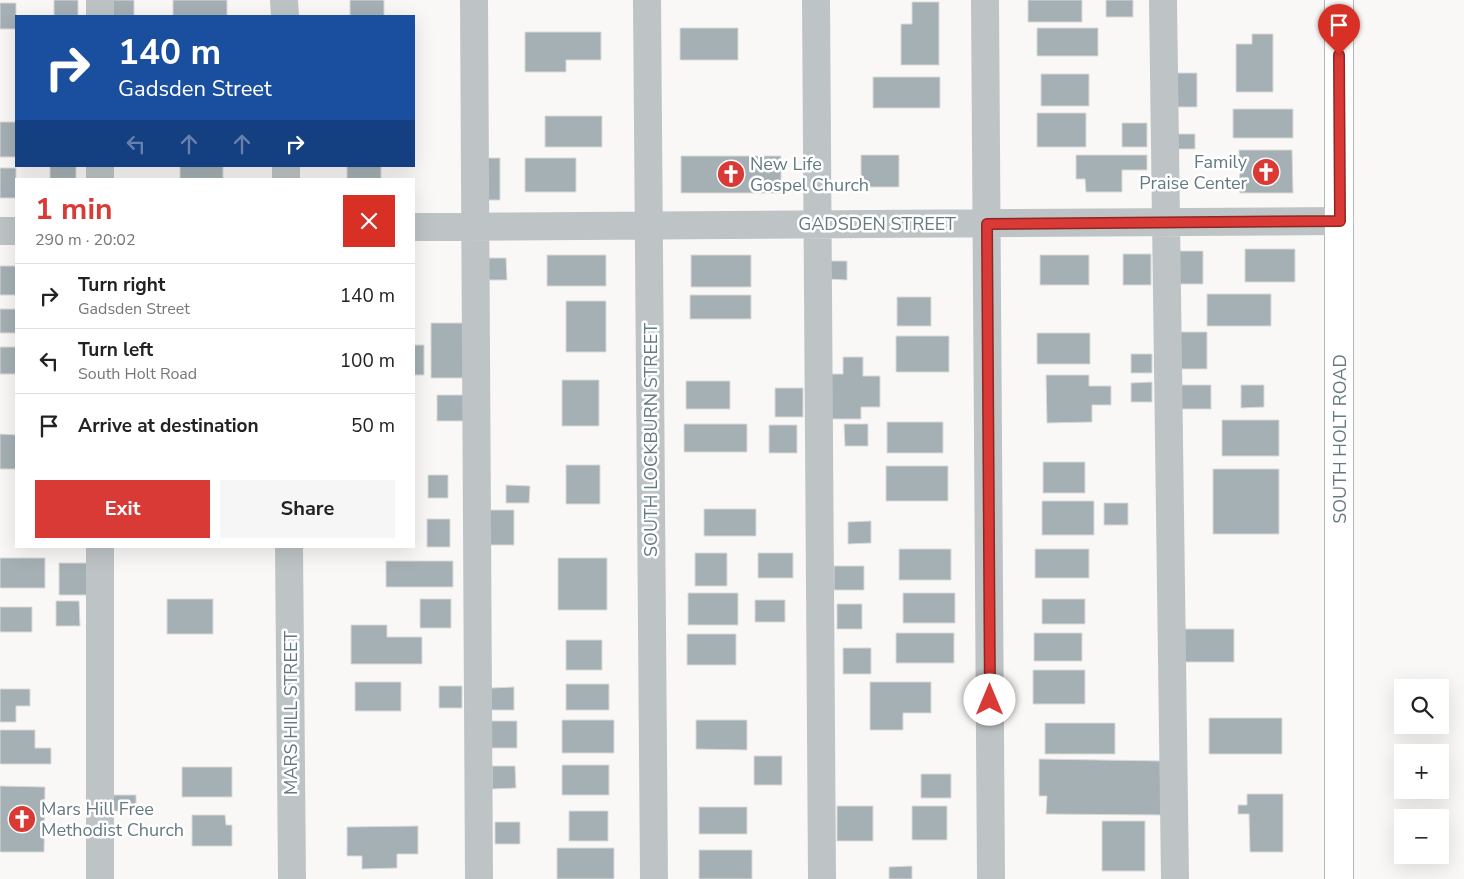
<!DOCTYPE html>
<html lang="en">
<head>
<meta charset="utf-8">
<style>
	body { margin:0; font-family:"Nunito Sans",sans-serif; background:#f6f6f6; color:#222; height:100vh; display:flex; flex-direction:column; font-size:19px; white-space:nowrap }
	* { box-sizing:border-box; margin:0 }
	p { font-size:16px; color:#767676 }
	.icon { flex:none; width:28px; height:28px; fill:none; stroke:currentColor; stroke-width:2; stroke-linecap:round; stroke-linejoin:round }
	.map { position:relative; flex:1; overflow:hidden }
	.side { position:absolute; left:15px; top:178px; width:400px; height:370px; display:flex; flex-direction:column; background:#fff; border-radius:0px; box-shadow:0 5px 20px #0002 }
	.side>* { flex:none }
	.hud { position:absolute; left:15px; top:15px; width:400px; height:152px; border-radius:0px; box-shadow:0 5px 20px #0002; background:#1a4fa0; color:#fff; overflow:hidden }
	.buttons { position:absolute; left:1394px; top:679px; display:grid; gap:10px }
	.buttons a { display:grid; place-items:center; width:55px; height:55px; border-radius:0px; background:#fff; box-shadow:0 5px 20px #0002; font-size:25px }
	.pin { position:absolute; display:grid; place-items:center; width:42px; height:42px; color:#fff; margin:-51px -21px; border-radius:50% 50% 50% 0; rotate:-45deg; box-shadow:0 0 5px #0007 }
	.pin .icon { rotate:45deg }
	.me { position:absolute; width:55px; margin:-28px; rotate:0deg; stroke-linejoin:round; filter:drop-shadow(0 0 4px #0008) }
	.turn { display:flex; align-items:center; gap:18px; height:105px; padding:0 20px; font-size:22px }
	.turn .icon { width:65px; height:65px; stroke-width:2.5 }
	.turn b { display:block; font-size:35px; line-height:42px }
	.lanes { display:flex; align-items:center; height:48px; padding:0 20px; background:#0003; justify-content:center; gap:25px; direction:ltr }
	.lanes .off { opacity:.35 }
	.round { display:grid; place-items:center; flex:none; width:52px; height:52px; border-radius:0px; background:#f6f6f6 }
	.summary { display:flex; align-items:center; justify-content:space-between; height:85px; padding:0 20px }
	h1 { font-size:30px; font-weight:700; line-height:38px; color:#da3a35 }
	.button { display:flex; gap:10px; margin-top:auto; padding:10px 20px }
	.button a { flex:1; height:58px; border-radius:0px; background:#da3a35; color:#fff; font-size:20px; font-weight:700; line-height:58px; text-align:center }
	.button a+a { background:#f6f6f6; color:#222 }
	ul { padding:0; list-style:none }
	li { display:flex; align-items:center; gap:15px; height:65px; padding:0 20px; border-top:1px solid #e0e0e0 }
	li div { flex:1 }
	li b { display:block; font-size:19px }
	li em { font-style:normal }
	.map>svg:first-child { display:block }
	.building { fill:#a5b0b4; stroke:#dadad9 }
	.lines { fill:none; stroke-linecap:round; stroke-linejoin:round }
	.major-casing { stroke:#b0b7b9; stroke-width:30 }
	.minor { stroke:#bec4c6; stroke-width:28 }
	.major { stroke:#fff; stroke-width:28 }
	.route-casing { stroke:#8e2622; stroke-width:12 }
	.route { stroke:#da3a35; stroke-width:9 }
	.labels { text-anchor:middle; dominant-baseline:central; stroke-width:5; stroke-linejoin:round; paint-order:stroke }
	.poi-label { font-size:18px; fill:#657a80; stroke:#fff; text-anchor:start }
	.street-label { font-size:18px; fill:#657a80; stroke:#fff }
</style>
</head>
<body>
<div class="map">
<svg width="1464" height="879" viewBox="0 0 1464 879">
	<rect width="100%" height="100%" fill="#f9f8f6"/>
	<path class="building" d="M54 0H78V16H54Z
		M107 0H134V16H107Z
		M173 0H227V16H173Z
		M350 0H384V16H350Z
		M1028 0H1082V22H1028Z
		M1106 0H1133V17H1106Z
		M912 2H939V65H901V24H912Z
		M0 3H16V29H0Z
		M680 28H738V60H680Z
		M1037 28H1098V56H1037Z
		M525 32H601V60H566V72H525Z
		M1252 34H1273V92H1236V44H1252Z
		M1173 73H1197V107H1173Z
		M1041 74H1089V106H1041Z
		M873 77H940V108H873Z
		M1233 109H1293V138H1233Z
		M1037 113H1086V147H1037Z
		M545 116H602V147H545Z
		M0 122H16V157H0Z
		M1122 123H1147V147H1122Z
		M1171 134H1195V149H1172Z
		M1239 150H1292L1293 193H1240Z
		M861 155H899V187H861Z
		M1076 155H1147V170H1122V192H1086L1085 179H1076Z
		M681 156H781V193H681Z
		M480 158H500V200H480Z
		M525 158H576V192H525Z
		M50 166H76V179H50Z
		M180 166H223V179H180Z
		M347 166H381V179H347Z
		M0 168H16V198H0Z
		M1245 249H1295V282H1245Z
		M1174 251H1203V284H1174Z
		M1123 254H1151V285H1123Z
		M547 255H606V286H547Z
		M691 255H751V287H691Z
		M1040 255H1089V285H1040Z
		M483 258H506L507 280H483Z
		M829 261H847V280L828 279Z
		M0 266H16V295H0Z
		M1207 294H1271V326H1207Z
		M690 295H751V319H690Z
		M897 297H931V326H897Z
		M566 301H606V352H566Z
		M0 309H16V333H0Z
		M431 323H464V378H431Z
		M1172 332H1207V369H1172Z
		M1037 333H1090V364H1037Z
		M896 336H949V372H896Z
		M414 345H424V375H414Z
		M0 347H16V374H0Z
		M1131 354H1152V373H1131Z
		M843 357H863V376H880V407H861V419H828V374H843Z
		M1046 375H1089V386H1111V405H1092V422L1047 423Z
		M562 380H599V426H562Z
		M686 381H730V409H686Z
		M1152 382V402H1131V383Z
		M1181 385H1211V409H1181Z
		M1241 385H1264V407L1241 408Z
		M775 388H803V417H775Z
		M437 395H464V421H437Z
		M1222 420H1279V456H1222Z
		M887 422H943V453H887Z
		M684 424H747V452H684Z
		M844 424H868V446H845Z
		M769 425H797V453H769Z
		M0 434 16 435V469H0Z
		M1043 462H1085V493H1043Z
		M566 465H600V504H566Z
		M886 466H948V501H886Z
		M1213 469H1279V534H1213Z
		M428 475H448V498H428Z
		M506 485 530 486 529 503H506Z
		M1042 501H1094V535H1042Z
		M1104 503H1128V525H1104Z
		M704 509H756V536H704Z
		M487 510H514V545H487Z
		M427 519H450V547H427Z
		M871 521V543L848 544V522Z
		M899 549H951V580H899Z
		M1035 549H1089V578H1035Z
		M695 553H727V586H695Z
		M758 553H793V578H758Z
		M0 558H45V588H0Z
		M558 558H607V610H558Z
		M386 561H453V587H386Z
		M59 563H89V595H59Z
		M834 566H864V590H834Z
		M688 593H738V625H688Z
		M903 593H955V623H903Z
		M167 599H213V634H167Z
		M420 599H451V628H420Z
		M1042 599H1085V624H1042Z
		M755 600H785V622H755Z
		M56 601H79L80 626H56Z
		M837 604H862V629H837Z
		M0 607H32V632H0Z
		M351 625H387V637H422V664H351Z
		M1179 629H1234V662H1179Z
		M896 633H954V663H896Z
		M1034 633H1082V661H1034Z
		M687 634H736V665H687Z
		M566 640H602V670H566Z
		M843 648H871V674H843Z
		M1033 670H1085V704H1033Z
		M355 682H401V711H355Z
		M870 682H931V713H903V730H870Z
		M566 684H609V710H566Z
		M439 686H462V708H439Z
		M514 687V710H491V688Z
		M0 689H30V706H16V722H0Z
		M1209 718H1282V754H1209Z
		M562 720H614V753H562Z
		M696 720H747V750L696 749Z
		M491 721H517V748H491Z
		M1045 723H1115V754H1045Z
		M0 730H35V748H51V764H0Z
		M754 756H782V785H754Z
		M1039 759 1162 761 1161 815 1046 814 1047 796H1039Z
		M562 765H609V795H562Z
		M492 766H515L516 788 492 789Z
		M182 767H232V797H182Z
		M921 774H951V798H921Z
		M0 786 45 787 44 852H0Z
		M1247 794H1283V852H1250L1249 814H1238V805H1247Z
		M113 795H136V811H114Z
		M837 806H873V841H837Z
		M912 806H947V840H912Z
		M699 807H747V834H699Z
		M569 811H608V841H569Z
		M192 815H225L226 825H232V846H192Z
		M1102 821H1145V871H1102Z
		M495 822H520V844H495Z
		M418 826V854H397V868L362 869V856H347V827Z
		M557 848H614V879H557Z
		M699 850H752V879H699Z
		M912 866V879H889V867Z"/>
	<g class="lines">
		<defs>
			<path id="major" d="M1339 0V879"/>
		</defs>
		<use href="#major" class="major-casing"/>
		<path class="minor" d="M100 0V16
			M284 0 285 16
			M474 0 479 879
			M647 0 654 879
			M816 0 822 879
			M985 0 991 879
			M1163 0 1175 879
			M100 166V179
			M286 166V179
			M414 227 1340 221
			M0 231H16
			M100 546V879
			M289 546 292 879"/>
		<use href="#major" class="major"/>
	</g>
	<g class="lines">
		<defs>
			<path id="route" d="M990 700 987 224 1340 221 1339 55"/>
		</defs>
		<use href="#route" class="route-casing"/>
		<use href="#route" class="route"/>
	</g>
	<defs>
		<symbol id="church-disc" viewBox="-11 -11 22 22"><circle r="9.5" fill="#da3a35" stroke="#fff"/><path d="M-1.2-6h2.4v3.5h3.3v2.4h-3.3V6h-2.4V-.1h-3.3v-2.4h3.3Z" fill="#fff"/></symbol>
	</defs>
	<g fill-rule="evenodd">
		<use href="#church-disc" x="1250" y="156" width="32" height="32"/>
		<use href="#church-disc" x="715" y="158" width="32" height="32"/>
		<use href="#church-disc" x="6" y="803" width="32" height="32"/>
	</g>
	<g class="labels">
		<g class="poi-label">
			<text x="1247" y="162" text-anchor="end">Family<tspan x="1247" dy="21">Praise Center</tspan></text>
			<text x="750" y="164">New Life<tspan x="750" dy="21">Gospel Church</tspan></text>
			<text x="41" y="809">Mars Hill Free<tspan x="41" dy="21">Methodist Church</tspan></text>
		</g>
		<g class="street-label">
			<text x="877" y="224">GADSDEN STREET</text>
			<text transform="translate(1340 439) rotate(-90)">SOUTH HOLT ROAD</text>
			<text transform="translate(651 440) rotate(-90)">SOUTH LOCKBURN STREET</text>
			<text transform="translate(291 713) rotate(-90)">MARS HILL STREET</text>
		</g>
	</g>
</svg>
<div class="buttons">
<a><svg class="icon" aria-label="search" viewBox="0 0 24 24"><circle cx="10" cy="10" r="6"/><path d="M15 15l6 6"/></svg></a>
<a>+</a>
<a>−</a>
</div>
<div class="pin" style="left:1339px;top:55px;background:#d93025"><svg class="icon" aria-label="arrive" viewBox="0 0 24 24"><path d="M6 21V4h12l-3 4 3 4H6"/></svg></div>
<svg class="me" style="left:990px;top:700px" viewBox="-20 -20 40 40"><circle r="19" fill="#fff"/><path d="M0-13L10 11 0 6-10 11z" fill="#da3a35"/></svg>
<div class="hud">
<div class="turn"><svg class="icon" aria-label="right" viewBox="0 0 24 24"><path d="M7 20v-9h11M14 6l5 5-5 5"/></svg><div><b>140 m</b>Gadsden Street</div></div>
<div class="lanes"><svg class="icon off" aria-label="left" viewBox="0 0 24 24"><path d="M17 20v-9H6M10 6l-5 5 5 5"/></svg><svg class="icon off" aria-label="ahead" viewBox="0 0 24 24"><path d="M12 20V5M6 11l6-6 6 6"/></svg><svg class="icon off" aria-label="ahead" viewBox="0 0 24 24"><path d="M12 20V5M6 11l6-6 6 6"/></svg><svg class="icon" aria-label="right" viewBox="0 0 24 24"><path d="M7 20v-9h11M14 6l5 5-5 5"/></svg></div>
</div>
<section class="side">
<div class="summary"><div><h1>1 min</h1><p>290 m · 20:02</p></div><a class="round" style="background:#d93025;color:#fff"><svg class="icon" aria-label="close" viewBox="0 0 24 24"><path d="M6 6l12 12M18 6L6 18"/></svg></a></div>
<ul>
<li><svg class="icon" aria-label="right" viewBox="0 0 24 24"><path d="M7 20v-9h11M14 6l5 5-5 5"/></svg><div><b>Turn right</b><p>Gadsden Street</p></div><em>140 m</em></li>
<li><svg class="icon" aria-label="left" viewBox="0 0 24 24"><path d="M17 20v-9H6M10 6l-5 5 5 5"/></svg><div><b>Turn left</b><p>South Holt Road</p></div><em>100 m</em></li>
<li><svg class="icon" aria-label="arrive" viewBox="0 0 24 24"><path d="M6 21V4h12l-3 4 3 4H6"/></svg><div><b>Arrive at destination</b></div><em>50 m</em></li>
</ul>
<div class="button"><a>Exit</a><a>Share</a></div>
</section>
</div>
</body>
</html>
